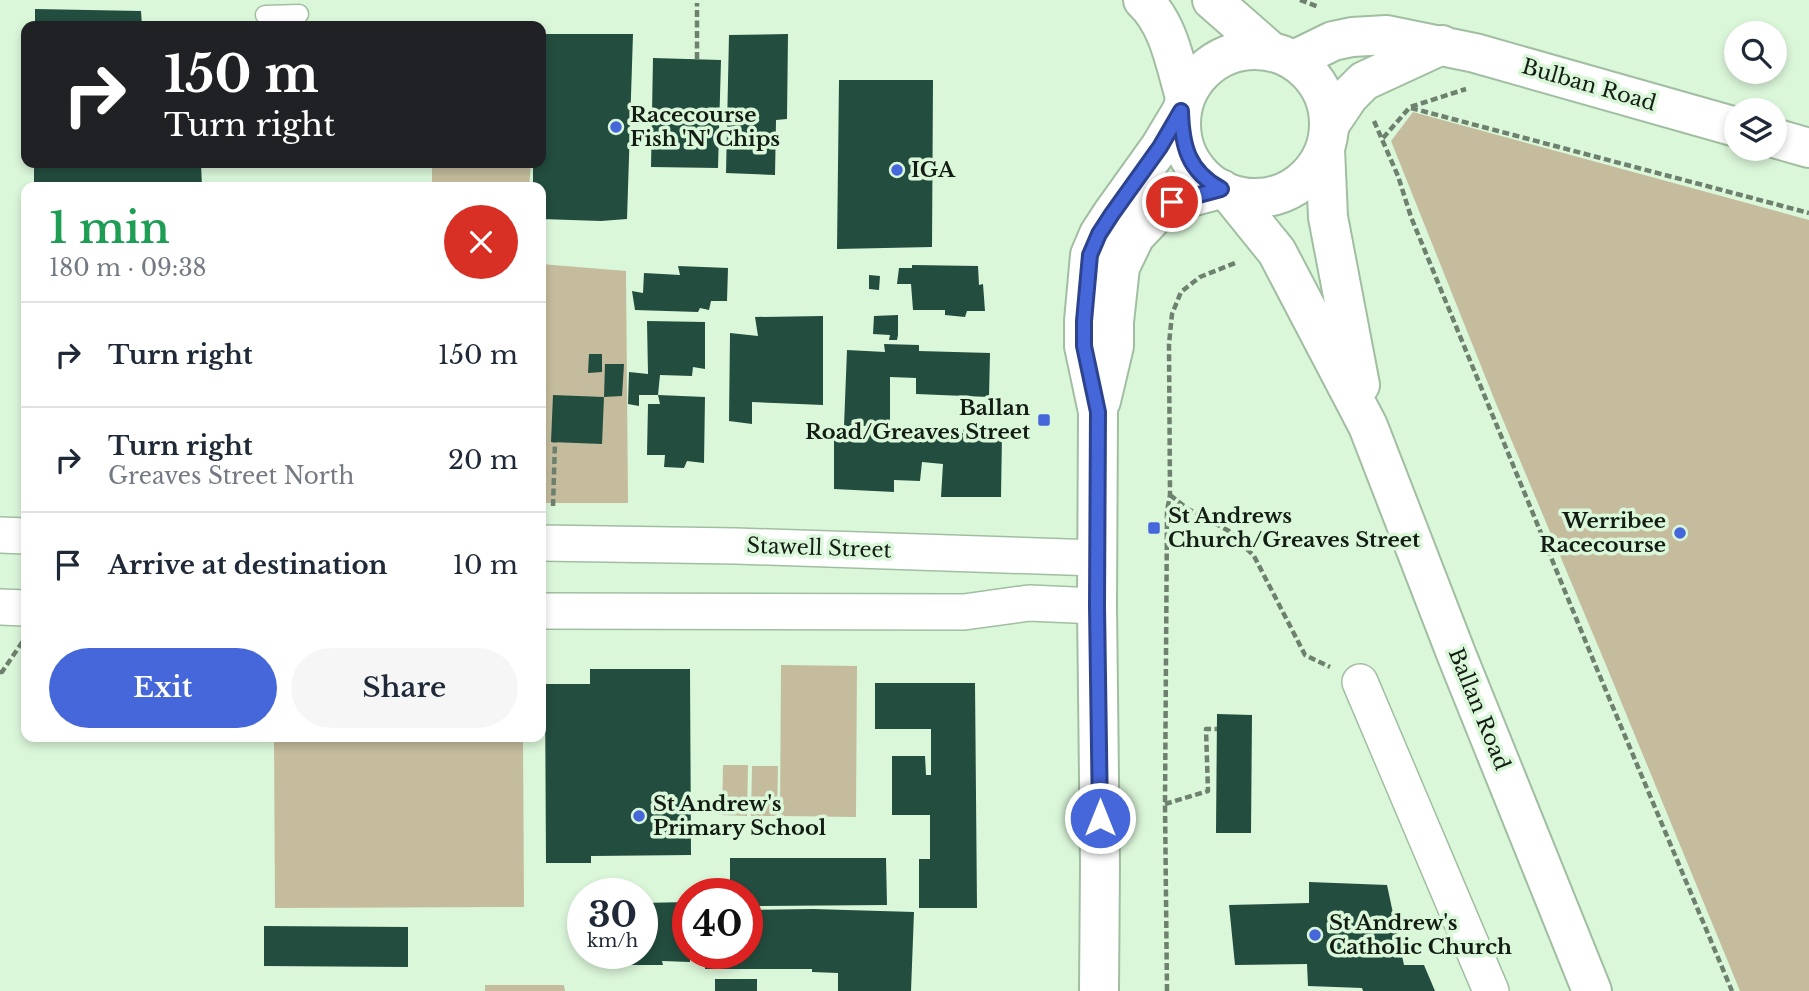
<!DOCTYPE html>
<html lang="en">
<head>
<meta charset="utf-8">
<style>
	body { margin:0; font-family:"Libre Baskerville",serif; background:#f6f6f7; color:#1f2937; height:100vh; display:flex; flex-direction:column; font-size:26px; white-space:nowrap }
	* { box-sizing:border-box; margin:0 }
	p { font-size:23px; color:#747a83 }
	.icon { flex:none; width:38px; height:38px; fill:none; stroke:currentColor; stroke-width:2; stroke-linecap:round; stroke-linejoin:round }
	.map { position:relative; flex:1; overflow:hidden }
	.panel { position:absolute; left:21px; top:182px; width:525px; height:560px; display:flex; flex-direction:column; background:#fff; border-radius:14px; box-shadow:0 4px 10px #0003 }
	.panel>* { flex:none }
	.hud { position:absolute; left:21px; top:21px; width:525px; height:147px; border-radius:14px; box-shadow:0 4px 10px #0003; background:#202124; color:#fff; overflow:hidden }
	.fabs { position:absolute; left:1724px; top:21px; display:grid; gap:14px }
	.fabs a { display:grid; place-items:center; width:63px; height:63px; border-radius:50%; background:#fff; box-shadow:0 4px 10px #0003; font-size:35px }
	.speed { position:absolute; left:567px; top:878px; display:flex; gap:14px; font-size:35px; font-weight:700; text-align:center }
	.speed>* { display:grid; place-content:center; width:91px; height:91px; border-radius:50%; background:#fff; box-shadow:0 4px 10px #0003; line-height:1 }
	.speed small { font-size:18px; font-weight:400 }
	.speed .limit { border:10px solid #d22; background:#fff; color:#111 }
	.pin { position:absolute; display:grid; place-items:center; width:60px; height:60px; color:#fff; margin:-30px; border:4px solid #fff; border-radius:50%; box-shadow:0 2px 7px #0007 }
	.me { position:absolute; width:77px; margin:-38px; rotate:0deg; stroke-linejoin:round; filter:drop-shadow(0 0 5px #0008) }
	.turn { display:flex; align-items:center; gap:24px; height:147px; padding:0 28px; font-size:32px }
	.turn .icon { width:91px; height:91px; stroke-width:2.5 }
	.turn b { display:block; font-size:49px; line-height:60px }
	.round { display:grid; place-items:center; flex:none; width:74px; height:74px; border-radius:37px; background:#f6f6f7 }
	.head { display:flex; align-items:center; justify-content:space-between; height:119px; padding:0 28px }
	h1 { font-size:42px; font-weight:600; line-height:52px; color:#1e9e55 }
	.button { display:flex; gap:14px; margin-top:auto; padding:14px 28px }
	.button a { flex:1; height:80px; border-radius:42px; background:#4567da; color:#fff; font-size:28px; font-weight:600; line-height:80px; text-align:center }
	.button a+a { background:#f6f6f7; color:#1f2937 }
	ul { padding:0; list-style:none }
	li { display:flex; align-items:center; gap:21px; height:105px; padding:0 28px; border-top:2px solid #e0e1e3 }
	li div { flex:1 }
	li b { display:block; font-size:26px }
	li em { font-style:normal }
	.map>svg:first-child { display:block }
	.green { fill:#c4bc9d }
	.building { fill:#234d3f }
	.lines { fill:none; stroke-linecap:round; stroke-linejoin:round }
	.lane-casing { stroke:#a2bea2; stroke-width:21 }
	.street-casing { stroke:#a2bea2; stroke-width:38 }
	.secondary-casing { stroke:#a2bea2; stroke-width:42 }
	.primary-casing { stroke:#a2bea2; stroke-width:42 }
	.path { stroke:#6e806e; stroke-width:4.5; stroke-dasharray:7 3.5; stroke-linecap:butt }
	.lane { stroke:#fff; stroke-width:18 }
	.street { stroke:#fff; stroke-width:35 }
	.secondary { stroke:#fff; stroke-width:38 }
	.primary { stroke:#fff; stroke-width:38 }
	.route-casing { stroke:#2d438e; stroke-width:18 }
	.route { stroke:#4567da; stroke-width:12 }
	.poi-dot { fill:#4567da; stroke:#dbf7da; stroke-width:2.5 }
	.labels { text-anchor:middle; dominant-baseline:central; stroke-width:7; stroke-linejoin:round; paint-order:stroke }
	.street-label { font-size:21px; fill:#131d13; stroke:#dbf7da }
	.poi-label { font-size:21px; font-weight:bold; fill:#131d13; stroke:#dbf7da; text-anchor:start }
</style>
</head>
<body>
<div class="map">
<svg width="1809" height="991" viewBox="0 0 1809 991">
	<rect width="100%" height="100%" fill="#dbf7da"/>
	<path class="green" d="M1413 112 1809 220V991H1740L1606 665 1495 401 1391 141Z
		M432 163H531L529 187H432Z
		M541 264 626 271 628 503H541Z
		M781 665 857 666 856 817 780 816Z
		M274 737H523L524 907 275 908Z
		M723 765H748L747 816 722 815Z
		M752 766H778L777 816H751Z
		M485 985H564L565 991H485Z"/>
	<path class="building" d="M35 9 141 11 142 26H35Z
		M541 34H633L627 219 601 221 541 219V187H533V163H541Z
		M788 34 787 119 776 120 775 175 726 173 729 35Z
		M653 58 721 60 718 168 651 167Z
		M839 80H933L932 247 837 249Z
		M34 163H201L202 187H34Z
		M912 265 978 266 979 285 983 284 985 311H967L965 317 945 315V310H913L911 284H897L899 268H912Z
		M678 266 728 268 727 301H711L709 310 700 308 698 312 635 310 632 291 643 293 644 273 680 275Z
		M869 275 880 276 879 290 869 289Z
		M898 315V335L897 340H889L890 335 873 334 874 316Z
		M823 316V405L752 402V424L729 421 730 333 758 336 755 317Z
		M647 321 705 322V369L693 367 692 376 660 375 658 395H639V406L628 404 629 372 648 374Z
		M884 344 919 345V351L990 353 989 397 916 394V378L890 377V426H844L847 350 885 352Z
		M589 354H602V372L588 373Z
		M605 364H624L622 396 604 397Z
		M553 395 604 397 602 444 551 442Z
		M658 395 705 397 704 463 687 461 684 468 664 467 665 455H647L648 404H660Z
		M964 428 1002 434 1001 497H941L943 464 922 462 920 481 894 480V492L834 489V431H905L906 437 922 433H963Z
		M590 669H690L691 855 591 856V863H546L545 684H590Z
		M875 683H975L977 908H919V859H930V815H892V756H925L926 775H931V729H875Z
		M1217 714 1252 715 1251 833H1216Z
		M730 858H886L887 905 747 906V894H730Z
		M1309 882 1387 885 1404 965H1424L1435 991H1363L1362 988 1308 986 1307 964 1235 965 1229 905 1309 903Z
		M688 902V954H690V962L662 961 663 965H622V962L595 961V954H642V903Z
		M813 909 914 912 911 991H838V973L812 972V969H705V954H747V910Z
		M264 926 408 927V967L264 966Z
		M715 979H757V991H715Z"/>
	<g class="lines">
		<defs>
			<path id="lane" d="M265 15 299 14"/>
			<path id="street" d="M0 535 26 536
				M541 543 736 546 1097 558
				M0 607 26 608
				M541 611 964 612 1029 603 1097 606
				M1360 682 1491 991"/>
			<path id="secondary" d="M1294 60 1333 41 1352 37 1387 35 1475 53 1736 127
				M1330 124 1349 96 1364 81 1442 45
				M1774 138 1809 148
				M1101 401 1114 346V322L1120 267 1135 236 1155 215 1172 202 1221 189
				M1099 991 1100 865 1097 606 1098 412 1084 346V321L1090 255 1099 234 1112 214 1160 147 1181 112"/>
			<path id="primary" d="M1143 0C1169 24 1175 64 1185 97
				M1212 0 1269 50
				M1181 124a74 74 0 1 1 148 0a74 74 0 1 1-148 0Z
				M1325 149 1328 217 1360 385
				M1231 195 1277 252 1368 426 1457 656 1592 991"/>
		</defs>
		<use href="#lane" class="lane-casing"/>
		<use href="#street" class="street-casing"/>
		<use href="#secondary" class="secondary-casing"/>
		<use href="#primary" class="primary-casing"/>
		<path class="path" d="M1300 0 1319 7
			M697 59V3
			M1411 108 1809 213
			M1374 121 1398 176 1411 217 1599 674 1732 991
			M1383 138 1410 107 1466 89
			M1170 495 1188 509 1229 531 1254 556 1305 655 1330 667
			M553 506 555 442
			M0 672H2L23 641
			M1165 804 1208 791 1206 729H1217
			M1167 991 1165 804 1167 511 1170 495 1169 344 1172 314 1181 292 1200 277 1235 263"/>
		<use href="#lane" class="lane"/>
		<use href="#street" class="street"/>
		<use href="#secondary" class="secondary"/>
		<use href="#primary" class="primary"/>
	</g>
	<g class="lines">
		<defs>
			<path id="route" d="M1100 818 1097 606 1098 412 1084 346V321L1090 255 1099 234 1112 214 1160 147 1181 111C1182 146 1188 171 1221 189L1172 202"/>
		</defs>
		<use href="#route" class="route-casing"/>
		<use href="#route" class="route"/>
	</g>
	<g class="poi-dot">
		<circle cx="616" cy="127" r="7"/>
		<circle cx="897" cy="170" r="7"/>
		<rect x="1037" y="413" width="14" height="14" rx="3.5"/>
		<rect x="1147" y="521" width="14" height="14" rx="3.5"/>
		<circle cx="1680" cy="533" r="7"/>
		<circle cx="639" cy="816" r="7"/>
		<circle cx="1315" cy="935" r="7"/>
	</g>
	<g class="labels">
		<g class="street-label">
			<text transform="translate(1589 85) rotate(16)">Bulban Road</text>
			<text transform="translate(819 548) rotate(2)">Stawell Street</text>
			<text transform="translate(1479 709) rotate(68)">Ballan Road</text>
		</g>
		<g class="poi-label">
			<text x="630" y="115">Racecourse<tspan x="630" dy="24">Fish 'N' Chips</tspan></text>
			<text x="911" y="170">IGA</text>
			<text x="1030" y="408" text-anchor="end">Ballan<tspan x="1030" dy="24">Road/Greaves Street</tspan></text>
			<text x="1168" y="516">St Andrews<tspan x="1168" dy="24">Church/Greaves Street</tspan></text>
			<text x="1666" y="521" text-anchor="end">Werribee<tspan x="1666" dy="24">Racecourse</tspan></text>
			<text x="653" y="804">St Andrew's<tspan x="653" dy="24">Primary School</tspan></text>
			<text x="1329" y="923">St Andrew's<tspan x="1329" dy="24">Catholic Church</tspan></text>
		</g>
	</g>
</svg>
<div class="fabs">
<a><svg class="icon" aria-label="search" viewBox="0 0 24 24"><circle cx="10" cy="10" r="6"/><path d="M15 15l6 6"/></svg></a>
<a><svg class="icon" aria-label="layers" viewBox="0 0 24 24"><path d="M12 4l9 5-9 5-9-5zM3 14l9 5 9-5"/></svg></a>
</div>
<div class="speed"><div>30<small>km/h</small></div><div class="limit">40</div></div>
<div class="pin" style="left:1172px;top:202px;background:#d93025"><svg class="icon" aria-label="arrive" viewBox="0 0 24 24"><path d="M6 21V4h12l-3 4 3 4H6"/></svg></div>
<svg class="me" style="left:1100px;top:818px" viewBox="-20 -20 40 40"><circle r="17" fill="#4567da" stroke="#fff" stroke-width="3"/><path d="M0-11L8 9 0 5-8 9z" fill="#fff"/></svg>
<div class="hud">
<div class="turn"><svg class="icon" aria-label="right" viewBox="0 0 24 24"><path d="M7 20v-9h11M14 6l5 5-5 5"/></svg><div><b>150 m</b>Turn right</div></div>
</div>
<section class="panel">
<div class="head"><div><h1>1 min</h1><p>180 m · 09:38</p></div><a class="round" style="background:#d93025;color:#fff"><svg class="icon" aria-label="close" viewBox="0 0 24 24"><path d="M6 6l12 12M18 6L6 18"/></svg></a></div>
<ul>
<li><svg class="icon" aria-label="right" viewBox="0 0 24 24"><path d="M7 20v-9h11M14 6l5 5-5 5"/></svg><div><b>Turn right</b></div><em>150 m</em></li>
<li><svg class="icon" aria-label="right" viewBox="0 0 24 24"><path d="M7 20v-9h11M14 6l5 5-5 5"/></svg><div><b>Turn right</b><p>Greaves Street North</p></div><em>20 m</em></li>
<li><svg class="icon" aria-label="arrive" viewBox="0 0 24 24"><path d="M6 21V4h12l-3 4 3 4H6"/></svg><div><b>Arrive at destination</b></div><em>10 m</em></li>
</ul>
<div class="button"><a>Exit</a><a>Share</a></div>
</section>
</div>
</body>
</html>
